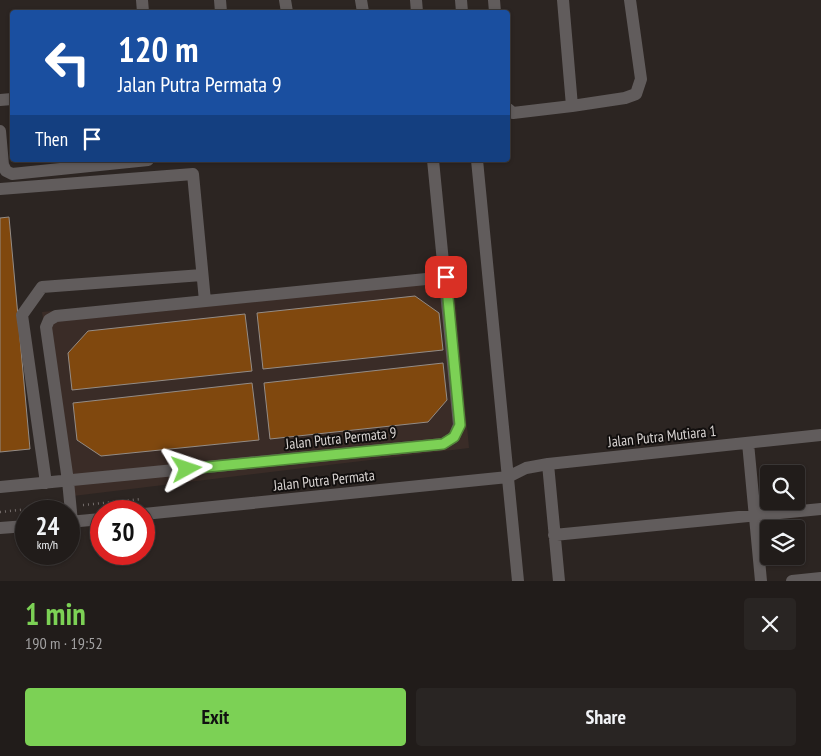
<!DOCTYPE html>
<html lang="en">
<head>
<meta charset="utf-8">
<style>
	body { margin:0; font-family:"PT Sans Narrow",sans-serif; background:#292523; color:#f1f3f6; height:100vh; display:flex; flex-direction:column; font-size:19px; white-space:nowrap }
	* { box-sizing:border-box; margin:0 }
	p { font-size:16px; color:#a2a1a2 }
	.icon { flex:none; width:28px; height:28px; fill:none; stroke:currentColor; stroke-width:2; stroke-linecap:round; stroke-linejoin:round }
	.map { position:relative; height:581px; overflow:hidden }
	.drawer { display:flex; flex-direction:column; background:#211c1a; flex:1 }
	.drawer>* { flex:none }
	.banner { position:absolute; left:10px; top:10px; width:500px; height:152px; border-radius:5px; box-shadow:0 1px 4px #0004,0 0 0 1px #3e3a39; background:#1a4fa0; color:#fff; overflow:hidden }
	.controls { position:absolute; left:760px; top:465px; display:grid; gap:10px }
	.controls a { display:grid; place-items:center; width:45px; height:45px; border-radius:5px; background:#211c1a; box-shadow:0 1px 4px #0004,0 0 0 1px #3e3a39; font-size:25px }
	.speed { position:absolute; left:15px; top:500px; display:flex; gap:10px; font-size:25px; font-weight:700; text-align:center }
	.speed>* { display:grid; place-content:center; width:65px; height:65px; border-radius:50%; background:#211c1a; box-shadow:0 1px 4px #0004,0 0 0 1px #3e3a39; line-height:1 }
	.speed small { font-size:12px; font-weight:400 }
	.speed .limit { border:8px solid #d22; background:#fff; color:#111 }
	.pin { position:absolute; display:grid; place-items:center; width:42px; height:42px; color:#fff; margin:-21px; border-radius:10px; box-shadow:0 2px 8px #0006 }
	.me { position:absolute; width:55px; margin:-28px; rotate:85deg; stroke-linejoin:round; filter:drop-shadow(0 0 4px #0008) }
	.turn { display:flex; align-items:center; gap:18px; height:105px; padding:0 25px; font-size:22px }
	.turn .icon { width:65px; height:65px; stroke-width:2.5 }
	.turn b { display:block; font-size:35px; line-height:42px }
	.then { display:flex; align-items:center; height:48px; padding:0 25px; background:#0003; gap:10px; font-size:19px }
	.round { display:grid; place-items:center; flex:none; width:52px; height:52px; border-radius:5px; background:#292523 }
	.overview { display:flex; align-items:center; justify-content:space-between; height:85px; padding:0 25px }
	h1 { font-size:30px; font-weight:700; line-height:38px; color:#7cd155 }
	.action { display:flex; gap:10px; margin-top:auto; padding:10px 25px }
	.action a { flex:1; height:58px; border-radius:5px; background:#7cd155; color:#111; font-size:20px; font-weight:700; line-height:58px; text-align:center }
	.action a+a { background:#292523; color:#f1f3f6 }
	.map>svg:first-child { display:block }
	.built { fill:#3a2c27 }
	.building { fill:#80480e; stroke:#948c86 }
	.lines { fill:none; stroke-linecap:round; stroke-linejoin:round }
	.path { stroke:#746d6b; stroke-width:2.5; stroke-dasharray:1 4; stroke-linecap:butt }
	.minor { stroke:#615c5c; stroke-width:12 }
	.route-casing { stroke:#518837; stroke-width:12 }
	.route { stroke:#7cd155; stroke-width:9 }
	.labels { text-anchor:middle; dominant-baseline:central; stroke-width:4; stroke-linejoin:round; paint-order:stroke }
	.street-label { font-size:15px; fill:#d8d3d1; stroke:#120f0e }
</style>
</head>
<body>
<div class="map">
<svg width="821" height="581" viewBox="0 0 821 581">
	<rect width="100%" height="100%" fill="#2c2522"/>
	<path class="built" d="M453 272 469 448 73 496 42 312Z"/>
	<path class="building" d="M9 217 30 449 0 452V218Z
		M415 296 439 313 443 350 263 369 257 313Z
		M245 314 252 371 72 390 68 353 88 331Z
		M443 363 447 400 428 422 270 439 264 383Z
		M252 383 259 440 101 456 77 440 73 403Z"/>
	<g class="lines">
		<path class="path" d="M83 505 142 499
			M0 512 58 506"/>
		<path class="minor" d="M142 0 143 12
			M220 0 221 12
			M285 0 287 12
			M361 0 363 12
			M416 0 417 12
			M461 0 462 12
			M494 0 495 12
			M563 0 572 106
			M0 100 12 99
			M508 109 513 113 572 106 625 98 636 94 641 79 630 0
			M0 131 3 165 6 171 12 174 148 160
			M477 160 518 581
			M0 189 193 174 205 301
			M748 443 761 581
			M548 464 559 581
			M46 483 22 315 42 287 202 275
			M0 487 443 444 454 437 459 425 433 160
			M144 514 508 477 526 468 548 464 821 435
			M69 522 101 519
			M72 522 68 481 46 327 49 320 56 316 446 277
			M0 528 26 526
			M554 535 821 509
			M792 581 821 578"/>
	</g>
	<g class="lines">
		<defs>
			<path id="route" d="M187 469 443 444 454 437 460 425 446 277"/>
		</defs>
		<use href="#route" class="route-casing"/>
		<use href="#route" class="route"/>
	</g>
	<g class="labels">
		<g class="street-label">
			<text transform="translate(662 436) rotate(-6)">Jalan Putra Mutiara 1</text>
			<text transform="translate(341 438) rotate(-6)">Jalan Putra Permata 9</text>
			<text transform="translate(324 480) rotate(-6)">Jalan Putra Permata</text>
		</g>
	</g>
</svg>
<div class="controls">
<a><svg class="icon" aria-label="search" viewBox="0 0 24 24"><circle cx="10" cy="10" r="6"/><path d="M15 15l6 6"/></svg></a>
<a><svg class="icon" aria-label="layers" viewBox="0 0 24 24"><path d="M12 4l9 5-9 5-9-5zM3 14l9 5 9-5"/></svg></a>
</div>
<div class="speed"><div>24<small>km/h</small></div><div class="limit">30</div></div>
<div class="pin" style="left:446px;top:277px;background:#d93025"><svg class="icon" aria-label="arrive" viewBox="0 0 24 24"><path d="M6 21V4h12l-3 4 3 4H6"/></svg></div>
<svg class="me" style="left:187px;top:469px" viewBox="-20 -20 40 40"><path d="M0-17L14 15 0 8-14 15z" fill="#7cd155" stroke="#fff" stroke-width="4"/></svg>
<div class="banner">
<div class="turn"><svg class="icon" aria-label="left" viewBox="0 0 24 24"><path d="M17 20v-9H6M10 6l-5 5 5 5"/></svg><div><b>120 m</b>Jalan Putra Permata 9</div></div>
<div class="then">Then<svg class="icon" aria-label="arrive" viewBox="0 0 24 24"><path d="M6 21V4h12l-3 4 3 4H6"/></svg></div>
</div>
</div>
<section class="drawer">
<div class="overview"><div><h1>1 min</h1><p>190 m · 19:52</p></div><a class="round"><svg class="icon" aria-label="close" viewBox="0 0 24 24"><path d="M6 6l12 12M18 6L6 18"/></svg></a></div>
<div class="action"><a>Exit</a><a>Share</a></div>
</section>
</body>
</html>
